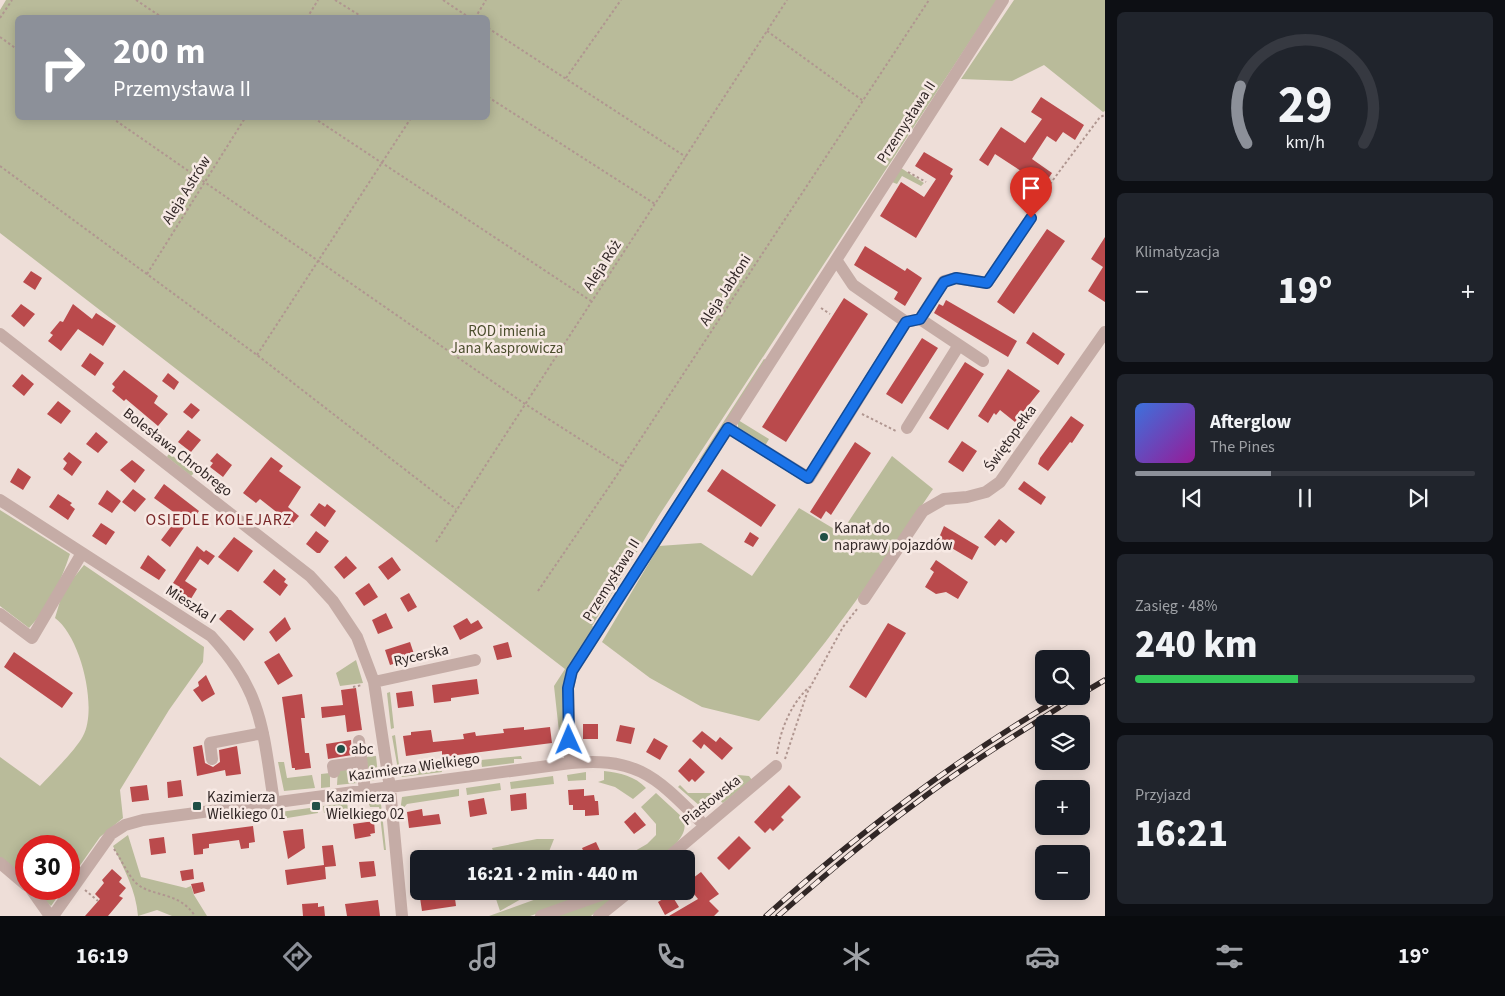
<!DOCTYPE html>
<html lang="pl">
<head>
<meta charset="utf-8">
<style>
  :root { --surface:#171b24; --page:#20242c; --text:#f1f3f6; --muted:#9ea1a6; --line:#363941; --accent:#8c9099 }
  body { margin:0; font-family:"Source Sans 3",sans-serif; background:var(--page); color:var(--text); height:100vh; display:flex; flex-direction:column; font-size:19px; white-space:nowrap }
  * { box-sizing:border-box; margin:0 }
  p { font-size:16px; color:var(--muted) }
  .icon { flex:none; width:28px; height:28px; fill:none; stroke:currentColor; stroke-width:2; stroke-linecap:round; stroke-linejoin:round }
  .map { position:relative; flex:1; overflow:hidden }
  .sheet { display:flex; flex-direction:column; gap:12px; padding:12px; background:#0d0f14; width:400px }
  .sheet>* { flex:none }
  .guide { position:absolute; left:15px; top:15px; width:475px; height:105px; border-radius:8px; box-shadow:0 2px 12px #0003; background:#8c9099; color:#fff; overflow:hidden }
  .fabs { position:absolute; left:1035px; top:650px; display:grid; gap:10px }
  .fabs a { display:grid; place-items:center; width:55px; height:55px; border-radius:8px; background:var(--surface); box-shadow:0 2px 12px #0003; font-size:25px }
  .speed { position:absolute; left:15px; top:835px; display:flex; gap:10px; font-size:25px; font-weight:700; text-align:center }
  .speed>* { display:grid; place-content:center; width:65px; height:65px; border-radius:50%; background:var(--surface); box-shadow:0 2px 12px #0003; line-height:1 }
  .speed .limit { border:8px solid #d22; background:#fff; color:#111 }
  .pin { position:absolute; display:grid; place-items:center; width:42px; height:42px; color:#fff; margin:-51px -21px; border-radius:50% 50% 50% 0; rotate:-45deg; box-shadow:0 0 5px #0007 }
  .pin .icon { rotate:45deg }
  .me { position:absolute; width:55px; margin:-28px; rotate:359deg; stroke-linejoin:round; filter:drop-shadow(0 0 4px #0008) }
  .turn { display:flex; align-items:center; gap:18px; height:105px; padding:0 15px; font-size:22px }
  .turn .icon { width:65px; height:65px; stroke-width:2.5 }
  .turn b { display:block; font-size:35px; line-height:42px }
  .big { font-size:38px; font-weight:800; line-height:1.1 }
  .sheet .card { flex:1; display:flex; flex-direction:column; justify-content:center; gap:8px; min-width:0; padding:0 18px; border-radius:8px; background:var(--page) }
  .sheet .dial { align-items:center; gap:0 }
  .dial svg { height:130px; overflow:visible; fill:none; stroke:var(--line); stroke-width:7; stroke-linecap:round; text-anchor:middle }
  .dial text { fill:var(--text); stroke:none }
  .song { display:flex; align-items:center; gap:15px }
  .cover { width:60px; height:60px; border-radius:8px; background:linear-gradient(135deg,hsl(220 70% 55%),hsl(300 70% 35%)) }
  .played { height:5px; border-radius:2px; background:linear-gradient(90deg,var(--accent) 40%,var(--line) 40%) }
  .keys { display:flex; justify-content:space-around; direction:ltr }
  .heat { display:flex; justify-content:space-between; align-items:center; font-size:28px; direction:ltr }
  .charge { height:8px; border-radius:4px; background:linear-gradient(90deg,#34c759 48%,var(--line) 0) }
  .trip { position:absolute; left:410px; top:850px; width:285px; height:50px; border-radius:8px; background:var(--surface); box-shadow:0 2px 12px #0003; font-weight:800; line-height:50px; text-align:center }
  .menu { display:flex; height:80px; justify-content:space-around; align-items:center; background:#090b0e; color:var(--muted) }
  .menu .icon { width:35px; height:35px }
  .menu .selected { color:var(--accent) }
  .menu b { font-size:22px; color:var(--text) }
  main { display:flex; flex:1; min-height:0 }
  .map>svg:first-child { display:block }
  .green { fill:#b9bb9a; fill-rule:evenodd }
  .building { fill:#ba4a4c }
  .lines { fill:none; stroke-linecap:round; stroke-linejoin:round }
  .path { stroke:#b09690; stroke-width:2; stroke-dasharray:2.5 2.5; stroke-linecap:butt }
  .minor { stroke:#c5aca6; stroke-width:12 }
  .rail-casing { stroke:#312726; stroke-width:5.5 }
  .rail { stroke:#f7e9e4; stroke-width:4; stroke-dasharray:11; stroke-linecap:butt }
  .route-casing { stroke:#114b97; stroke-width:12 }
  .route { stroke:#1a73e8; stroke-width:9 }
  .poi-dot { fill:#204f46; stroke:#f7e9e4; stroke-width:2 }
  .labels { text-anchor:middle; stroke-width:5; stroke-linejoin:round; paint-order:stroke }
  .street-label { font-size:15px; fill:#312726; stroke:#f7e9e4 }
  .park-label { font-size:15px; fill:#4a4d2c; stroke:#f7e9e4 }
  .poi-label { font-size:15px; fill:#312726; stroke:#f7e9e4; text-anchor:start }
  .neighbourhood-label { font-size:16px; letter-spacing:1px; fill:#792728; stroke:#f7e9e4 }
</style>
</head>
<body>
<main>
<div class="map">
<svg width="1105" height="916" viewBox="0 0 1105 916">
  <rect width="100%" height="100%" fill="#eeded8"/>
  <path class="green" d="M6 0H997L658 517 592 626 595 628 569 669 564 749 561 750 554 686 565 669 0 233V10ZM18 18H488V118H18Z
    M1014 0H1105V111L1103 112 1044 65 1012 81 961 79Z
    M901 168 924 183 921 186 902 176 897 184 892 182Z
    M764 359 766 360 701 461 699 460Z
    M738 420 769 439 765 446 738 428Z
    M169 453 194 473 191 476 167 457Z
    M892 456 933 489C879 569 825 650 759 721L702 707 650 678 602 642 659 546 701 543 752 576 799 508 841 533Z
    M0 510 70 554C61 581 49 607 29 628L0 606Z
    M84 565 204 647 203 662 169 710 120 790 123 818 100 837 69 881V846H26V885L0 863V757L40 786C52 773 75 751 83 736 98 709 81 637 55 618L63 591Z
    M356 660 363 683 340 686 336 673Z
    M390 692 394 728 391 729 387 693Z
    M395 735 399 765 405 770 441 766 442 772 402 777 399 775 392 736Z
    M376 756 378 775 375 780 370 781 366 757Z
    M521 756 522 759H514V763L482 767 481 760Z
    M278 762H284L287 778 312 775 315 788 284 791Z
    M355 767 357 783 337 785 338 769Z
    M604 771C620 773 635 776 646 788L633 799 615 787 598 782 604 780Z
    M586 772V780L568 781 567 775Z
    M330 773V787L321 788V774Z
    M738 775 749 776 752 780 723 803 720 801 711 807 700 806 678 787 680 785 688 793H718Z
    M553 776 554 784 511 789 510 782Z
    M500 783 501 790 467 795 466 788Z
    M459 789V796L407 804 400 812 402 797Z
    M656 793 682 817C692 834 671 848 659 859H621L647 844 656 835V824L641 807Z
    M374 800 381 804 386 850H384L379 807H370L368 801Z
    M347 803 348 809 324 813 323 806Z
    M317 807 318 813 281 819 280 812Z
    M128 835 141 877 186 888 191 886 194 895 207 916H172L157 910 138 916C136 890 124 869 113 846Z
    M537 839H554L546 859H496L492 848Z
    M31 889H63L51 906Z
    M487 891H535L500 911 494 893 488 894Z
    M545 891H566L571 894 578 891H605L530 916H489L539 898Z
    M623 891 591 916H549Z"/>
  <path class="building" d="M1041 97 1084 125 1075 140 1063 132 1056 142 1047 136 1032 159 1052 173 1038 194 1018 181 1024 173 995 154 988 166 979 160 1001 127 1025 143 1042 119 1031 112Z
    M924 152 953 169 950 174 953 176 916 238 880 216 901 182 924 197 936 179 915 166Z
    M1047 229 1065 241 1014 314 997 302Z
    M1105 237V302L1088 291 1103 267 1091 259Z
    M865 246 905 271 907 268 922 278 905 306 894 299 898 292 854 265Z
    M31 271 42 278 35 290 23 282Z
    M844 298 868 314 786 442 762 427Z
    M946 300 1017 341 1008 357 934 313 939 304 943 306Z
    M21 304 35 314 24 327 11 316Z
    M73 304 92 319 96 313 116 326 103 346 78 329 61 351 48 341 53 335 50 333 60 321 63 322Z
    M1033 332 1065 354 1058 365 1026 343Z
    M922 338 938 348 902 404 886 394Z
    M90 353 104 363 95 376 81 366Z
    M965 362 984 374 948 430 929 418Z
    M1008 369 1040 391 1015 422 1000 410 996 415 994 413 988 423 978 416Z
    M124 370 158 396 154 403 168 414 158 426 126 399 124 401 112 391 115 387 112 384Z
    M168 373 179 382 174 390 162 381Z
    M22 374 34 384 24 396 12 386Z
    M58 401 71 411 61 424 47 414Z
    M191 403 200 410 192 419 183 412Z
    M1071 416 1084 425 1072 443 1070 442 1048 471 1038 464 1040 458Z
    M188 430 201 440 191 452 178 442Z
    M96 432 108 442 98 453 86 444Z
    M962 441 977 451 963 472 948 462Z
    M855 442 871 453 831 515 826 511 821 519 810 512Z
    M69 452 82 462 72 476 63 469 67 463 63 459Z
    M217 453 232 465 223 477 210 467 213 463 210 461Z
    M271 457 283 466 279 471 301 487 288 507 299 516 289 528 276 518 279 514 260 499 256 503 243 493Z
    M132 460 145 470 135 483 120 470Z
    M18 468 31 477 23 490 10 482Z
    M722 469 776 505 761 527 707 491Z
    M1024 481 1046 497 1041 505 1018 489Z
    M164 484 199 511 190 524 188 522 170 547 161 540 179 516 154 498Z
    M133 489 146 499 135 512 122 502Z
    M107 490 121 501 112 513 98 504Z
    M58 494 72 503 70 505 75 509 68 520 49 507Z
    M319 503 325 507 327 504 336 511 325 527 310 515Z
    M999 519 1015 532 1006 543 1001 539 995 546 984 537Z
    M101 523 115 532 106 545 92 536Z
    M944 526 979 547 972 560 938 540Z
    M316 531 329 541 320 553H317L306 544Z
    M750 532 759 538 753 547 744 542Z
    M234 537 253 551 238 572 218 557Z
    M197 546 204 552 206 550 215 556 208 565 200 559 185 581 197 589 189 602 176 593 180 587 173 583Z
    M148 555 166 570 159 580 140 568Z
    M346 556 357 568 344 579 334 567Z
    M392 557 401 570 388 580 378 567Z
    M936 560 968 582 958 599 946 592 936 594 925 587 934 572 930 569Z
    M274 569 286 579 284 582 288 585 280 596 263 582Z
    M369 583 378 597 364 606 355 593Z
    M409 593 417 607 408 612 400 598Z
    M227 610H231L254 629 244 641 219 619Z
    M386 613 393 628 378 634 372 620Z
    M285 617 291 629 276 642 269 632Z
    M467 618 471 624 478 620 483 628 460 640 453 626Z
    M888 623 906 633 866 698 849 687Z
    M410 642 415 657 390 665 385 650Z
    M508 642 512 657 497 660 493 646Z
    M14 652 73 693 62 708 4 667Z
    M279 653 293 676 278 685 264 662Z
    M206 675 215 694 202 702 193 690 199 686 198 682Z
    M477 679 479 694 451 698V701L434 703 432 685Z
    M356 688 362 730 347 732 345 715 322 718 321 707 343 705 341 690Z
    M412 691 414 706 398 708 396 693Z
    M302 694 305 718H301L305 753H309L311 768 295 770V768H292L282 697Z
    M583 724H598V739H583Z
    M620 725 635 728 631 744 616 741Z
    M524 727V730L550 727 552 743 442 757V751L406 756 403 736 411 735V732L431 730 433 742 464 739 463 734 475 732 476 736 504 733 503 729Z
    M702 731 716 742 720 737 733 748 722 760 704 744 701 749 692 741Z
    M654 738 668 746 660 760 646 752Z
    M351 740 352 755 328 759 326 744Z
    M202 745 205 763 213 767 220 762 219 750 237 746 241 774 226 776 225 770 197 776 193 747Z
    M690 758 705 772 695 782 692 779 689 782 678 771Z
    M181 780 183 796 168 798 167 782Z
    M147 785 149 800 132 802 130 787Z
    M789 785 801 797 781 817 784 820 773 831 770 828 765 833 754 822Z
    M584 789V796L594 795 595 801H598L599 815 585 816V810H573V805H569L568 790Z
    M526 793 527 809 511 811 510 795Z
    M484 798 487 814 470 817 468 801Z
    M422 809 423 816 439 814 441 824 409 828 407 812Z
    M635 812 646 825 634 834 624 822Z
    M374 821 375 833 370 834 371 836 355 839 353 824Z
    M253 826 255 842 249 843V848L241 849 239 840 209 844V848L203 849V854L194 855 192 834Z
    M303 829 305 848 288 859 283 831Z
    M739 836 751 848 729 870 717 858Z
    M164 837 166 853 151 855 149 839Z
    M596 842 604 859H587L582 848Z
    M333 845 336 866 325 867 326 879 287 885 285 870 324 865 322 846Z
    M374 861 376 876 361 878 359 862Z
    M112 869 122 878 119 882 126 888 119 896 123 898 108 916H85L100 899 95 894 104 883 102 880Z
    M193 869 194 879 182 881 180 871Z
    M701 872 719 894 709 901 719 911 714 916H669L698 899 690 889 693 887 689 881Z
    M203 882 205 891 194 894 191 884Z
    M419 891H430V893L454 891 456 906 422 911Z
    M671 894 679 907 665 915 658 902Z
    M378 900 380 916H347L345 904Z
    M318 903V907L324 906 325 916H303L302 904Z"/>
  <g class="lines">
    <path class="path" d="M136 0 163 18
      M335 0 364 18
      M443 0 470 18
      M0 18 12 0
      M307 18 318 0
      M475 18 486 0
      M488 28 686 157
      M767 31 862 100
      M0 37 18 50
      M566 78 621 0
      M488 97 655 204
      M112 118 525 404 622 466
      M314 118 591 301
      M0 166 257 355 456 509
      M908 172 926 182
      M1050 184 1100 117 1105 115
      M147 274 245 118
      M821 308 830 314
      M257 355 411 118
      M862 414 896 431
      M436 542 787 0
      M538 591 613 481 929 0
      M353 687 362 685
      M777 754C780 730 791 704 809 687
      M785 759 807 693 843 627 857 609
      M114 849C121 859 127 873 135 882 151 898 178 890 195 916
      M85 890 98 901"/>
    <path class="minor" d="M837 261 853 285 906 322
      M920 319 983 361
      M0 334 310 576 333 601 357 637 374 682 390 788 402 916
      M728 428 809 478 906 322 920 319 944 281 956 278 987 283 1031 218
      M907 428 959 345
      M0 500 211 636C263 691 263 732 274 802
      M864 599 923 511 944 499 967 497 986 492 1000 482 1105 332
      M0 614 32 638 82 553
      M374 682 475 660
      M359 741 365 791
      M212 759 210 743 263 733
      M570 763 568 688 572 671 1003 0
      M334 772 333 766 361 762
      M666 859 776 766
      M0 863 26 885
      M31 889 50 916
      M53 916 111 834 125 825 143 820 563 764C637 755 655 776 704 825
      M541 916 612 891
      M599 916 630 891"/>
    <g class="rail-casing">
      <path id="rail" d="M1081 694 1105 680
        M766 916C858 833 957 758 1064 696
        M778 916C823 877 868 838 916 803 967 764 1023 731 1077 696"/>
    </g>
    <use href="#rail" class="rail"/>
  </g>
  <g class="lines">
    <g class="route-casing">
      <path id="route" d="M569 740 568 688 572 671 728 428 808 478 906 322 920 319 944 282 956 278 987 283 1031 218"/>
    </g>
    <use href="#route" class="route"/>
  </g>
  <g class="poi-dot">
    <circle cx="824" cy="537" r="5"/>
    <circle cx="341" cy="749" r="5"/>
    <rect x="192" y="801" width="10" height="10" rx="2.5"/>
    <rect x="311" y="801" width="10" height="10" rx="2.5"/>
  </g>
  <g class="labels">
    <g class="street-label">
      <text transform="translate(906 122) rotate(-57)" y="5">Przemysława II</text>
      <text transform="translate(186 190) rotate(-58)" y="5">Aleja Astrów</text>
      <text transform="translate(602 265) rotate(-57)" y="5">Aleja Róż</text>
      <text transform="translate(725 290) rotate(-57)" y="5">Aleja Jabłoni</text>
      <text transform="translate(1010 438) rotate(-54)" y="5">Świętopełka</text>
      <text transform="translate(178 452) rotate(38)" y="5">Bolesława Chrobrego</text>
      <text transform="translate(611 580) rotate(-58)" y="5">Przemysława II</text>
      <text transform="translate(191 604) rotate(33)" y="5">Mieszka I</text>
      <text transform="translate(421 655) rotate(-13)" y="5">Rycerska</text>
      <text transform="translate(414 767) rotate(-8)" y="5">Kazimierza Wielkiego</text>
      <text transform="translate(711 800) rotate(-39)" y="5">Piastowska</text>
    </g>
    <g class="park-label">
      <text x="507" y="336">ROD imienia<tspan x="507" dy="17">Jana Kasprowicza</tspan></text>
    </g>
    <g class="poi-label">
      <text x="834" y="533">Kanał do<tspan x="834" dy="17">naprawy pojazdów</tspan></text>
      <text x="351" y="754">abc</text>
      <text x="207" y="802">Kazimierza<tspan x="207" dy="17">Wielkiego 01</tspan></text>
      <text x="326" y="802">Kazimierza<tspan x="326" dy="17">Wielkiego 02</tspan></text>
    </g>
    <g class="neighbourhood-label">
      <text x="219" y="525">OSIEDLE KOLEJARZ</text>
    </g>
  </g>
</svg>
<div class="fabs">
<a><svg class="icon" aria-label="search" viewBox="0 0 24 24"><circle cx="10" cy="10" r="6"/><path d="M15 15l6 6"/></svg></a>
<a><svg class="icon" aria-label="layers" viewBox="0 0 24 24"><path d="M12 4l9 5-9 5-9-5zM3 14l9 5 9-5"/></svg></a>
<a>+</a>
<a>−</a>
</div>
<div class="speed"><div class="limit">30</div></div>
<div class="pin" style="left:1031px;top:218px;background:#d93025"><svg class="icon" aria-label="arrive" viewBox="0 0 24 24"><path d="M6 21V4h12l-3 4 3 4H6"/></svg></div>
<svg class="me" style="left:569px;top:740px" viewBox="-20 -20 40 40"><path d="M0-17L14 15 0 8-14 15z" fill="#1a73e8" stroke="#fff" stroke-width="4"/></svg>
<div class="trip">16:21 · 2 min · 440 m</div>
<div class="guide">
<div class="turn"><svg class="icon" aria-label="right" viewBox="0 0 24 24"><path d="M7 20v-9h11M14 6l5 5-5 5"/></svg><div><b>200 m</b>Przemysława II</div></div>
</div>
</div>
<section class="sheet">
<div class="card dial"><svg viewBox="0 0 100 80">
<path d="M14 69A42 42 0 1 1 86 69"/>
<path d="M14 69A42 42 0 0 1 10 34" stroke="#8c9099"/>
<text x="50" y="56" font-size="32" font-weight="700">29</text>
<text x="50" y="72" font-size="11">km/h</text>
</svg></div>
<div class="card"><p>Klimatyzacja</p>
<div class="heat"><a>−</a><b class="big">19°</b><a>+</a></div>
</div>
<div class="card">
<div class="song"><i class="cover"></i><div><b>Afterglow</b><p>The Pines</p></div></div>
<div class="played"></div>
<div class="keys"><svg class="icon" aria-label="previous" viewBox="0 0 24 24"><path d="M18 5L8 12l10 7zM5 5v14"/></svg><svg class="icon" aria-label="pause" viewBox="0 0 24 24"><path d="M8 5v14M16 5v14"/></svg><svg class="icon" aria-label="next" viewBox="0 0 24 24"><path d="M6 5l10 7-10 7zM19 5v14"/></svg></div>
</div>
<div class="card"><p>Zasięg · 48%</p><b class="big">240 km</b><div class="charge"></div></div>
<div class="card"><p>Przyjazd</p><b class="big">16:21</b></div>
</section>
</main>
<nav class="menu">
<b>16:19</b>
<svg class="icon selected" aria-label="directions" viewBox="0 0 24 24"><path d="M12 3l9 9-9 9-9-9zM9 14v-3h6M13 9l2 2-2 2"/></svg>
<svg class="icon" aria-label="music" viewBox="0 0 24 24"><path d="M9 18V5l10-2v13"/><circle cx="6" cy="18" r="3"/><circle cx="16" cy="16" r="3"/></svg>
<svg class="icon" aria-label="phone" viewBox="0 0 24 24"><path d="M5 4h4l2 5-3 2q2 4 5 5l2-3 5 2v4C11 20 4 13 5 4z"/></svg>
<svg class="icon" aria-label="climate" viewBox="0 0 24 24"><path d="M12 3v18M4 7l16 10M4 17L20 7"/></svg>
<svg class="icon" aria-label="car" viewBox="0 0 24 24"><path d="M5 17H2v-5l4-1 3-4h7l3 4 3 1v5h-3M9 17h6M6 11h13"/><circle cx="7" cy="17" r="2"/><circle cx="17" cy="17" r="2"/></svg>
<svg class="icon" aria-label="filters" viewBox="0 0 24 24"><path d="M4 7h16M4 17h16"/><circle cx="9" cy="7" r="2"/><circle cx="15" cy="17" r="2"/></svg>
<b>19°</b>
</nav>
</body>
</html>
